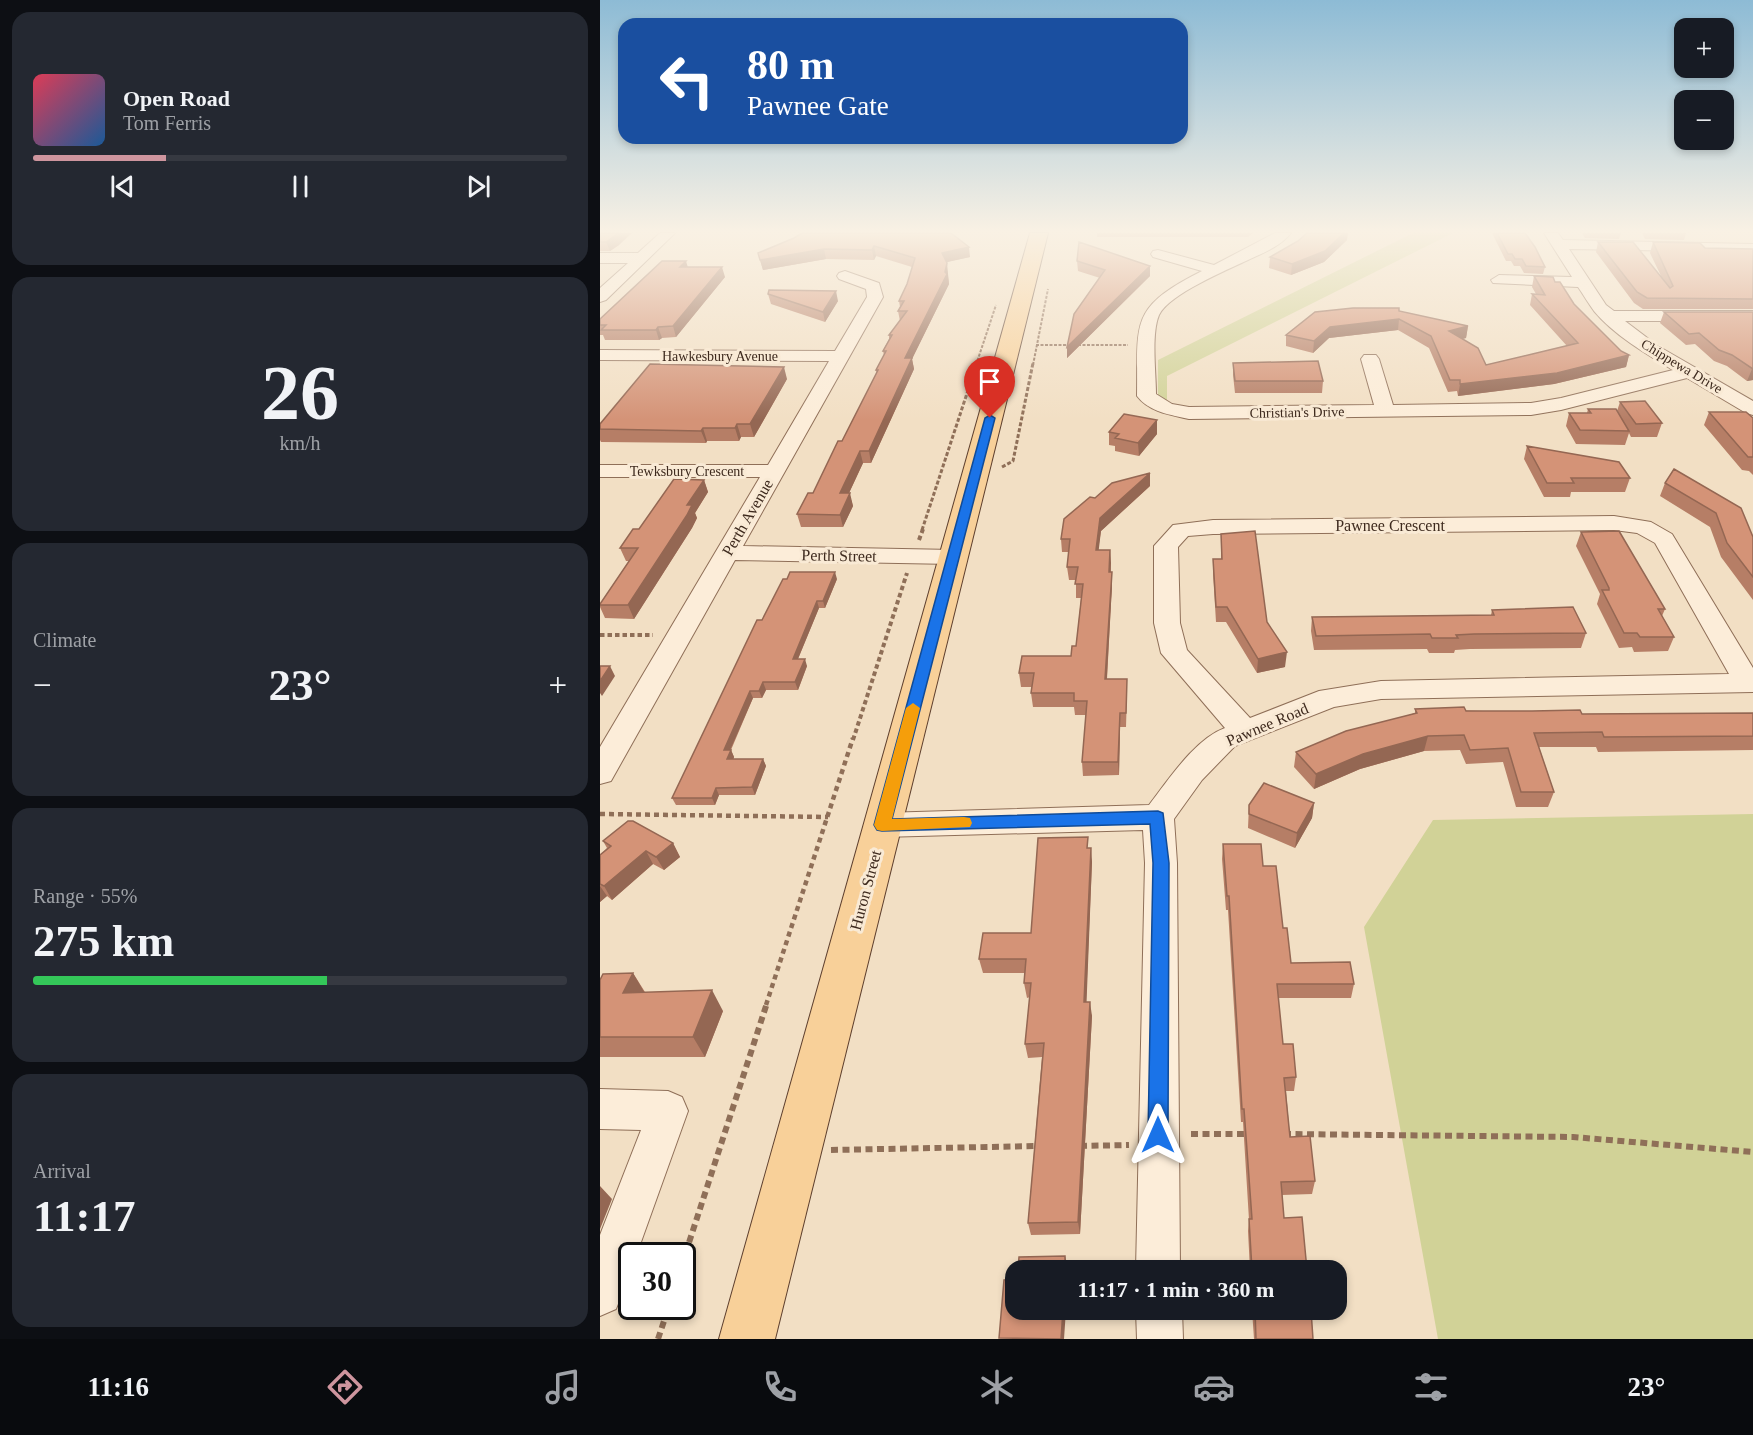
<!DOCTYPE html>
<html lang="en">
<head>
<meta charset="utf-8">
<style>
  :root { --surface:#171b24; --page:#242831; --text:#f1f3f6; --muted:#9ea1a6; --line:#363941; --accent:#ce959e }
  body { margin:0; font-family:"Times New Roman",serif; background:var(--page); color:var(--text); height:100vh; display:flex; flex-direction:column; font-size:22px; white-space:nowrap }
  * { box-sizing:border-box; margin:0 }
  p { font-size:20px; color:var(--muted) }
  .icon { flex:none; width:33px; height:33px; fill:none; stroke:currentColor; stroke-width:2; stroke-linecap:round; stroke-linejoin:round }
  .map { position:relative; flex:1; overflow:hidden }
  .sheet { display:flex; flex-direction:column; gap:12px; padding:12px; background:#0d0f14; width:600px }
  .sheet>* { flex:none }
  .guide { position:absolute; left:18px; top:18px; width:570px; height:126px; border-radius:18px; box-shadow:0 3px 9px #0003; background:#1a4fa0; color:#fff; overflow:hidden }
  .fabs { position:absolute; left:1074px; top:18px; display:grid; gap:12px }
  .fabs a { display:grid; place-items:center; width:60px; height:60px; border-radius:12px; background:var(--surface); box-shadow:0 3px 9px #0003; font-size:30px }
  .speed { position:absolute; left:18px; top:1242px; display:flex; gap:12px; font-size:30px; font-weight:700; text-align:center }
  .speed>* { display:grid; place-content:center; width:78px; height:78px; border-radius:50%; background:var(--surface); box-shadow:0 3px 9px #0003; line-height:1 }
  .speed .limit { border:3px solid #111; border-radius:9px; background:#fff; color:#111 }
  .pin { position:absolute; display:grid; place-items:center; width:51px; height:51px; color:#fff; margin:-62px -26px; border-radius:50% 50% 50% 0; rotate:-45deg; box-shadow:0 0 6px #0007 }
  .pin .icon { rotate:45deg }
  .me { position:absolute; width:66px; margin:-33px; rotate:0deg; stroke-linejoin:round; filter:drop-shadow(0 0 4px #0008) }
  .turn { display:flex; align-items:center; gap:21px; height:126px; padding:0 30px; font-size:27px }
  .turn .icon { width:78px; height:78px; stroke-width:2.5 }
  .turn b { display:block; font-size:42px; line-height:51px }
  .big { font-size:45px; font-weight:800; line-height:1.1 }
  .sheet .widget { flex:1; display:flex; flex-direction:column; justify-content:center; gap:9px; min-width:0; padding:0 21px; border-radius:18px; background:var(--page) }
  .sheet .dial { align-items:center; gap:0 }
  .dial b { font-size:78px; line-height:1 }
  .song { display:flex; align-items:center; gap:18px }
  .cover { width:72px; height:72px; border-radius:9px; background:linear-gradient(135deg,hsl(350 70% 55%),hsl(210 70% 35%)) }
  .played { height:6px; border-radius:3px; background:linear-gradient(90deg,var(--accent) 25%,var(--line) 25%) }
  .keys { display:flex; justify-content:space-around; direction:ltr }
  .heat { display:flex; justify-content:space-between; align-items:center; font-size:33px; direction:ltr }
  .charge { height:9px; border-radius:4px; background:linear-gradient(90deg,#34c759 55%,var(--line) 0) }
  .trip { position:absolute; left:405px; top:1260px; width:342px; height:60px; border-radius:18px; background:var(--surface); box-shadow:0 3px 9px #0003; font-weight:800; line-height:60px; text-align:center }
  .tab-bar { display:flex; height:96px; justify-content:space-around; align-items:center; background:#090b0e; color:var(--muted) }
  .tab-bar .icon { width:42px; height:42px }
  .tab-bar .selected { color:var(--accent) }
  .tab-bar b { font-size:27px; color:var(--text) }
  main { display:flex; flex:1; min-height:0 }
  .map>svg:first-child { display:block }
  .green { fill:#d1d297 }
  .lines { fill:none; stroke-linecap:round; stroke-linejoin:round }
  .minor-casing { stroke:#8f6f58; stroke-width:2 }
  .major-casing { stroke:#5d3e2d; stroke-width:2 }
  .path-far4 { stroke:#8f6f58; stroke-width:2; stroke-dasharray:3 1.5; stroke-linecap:butt }
  .path-far3 { stroke:#8f6f58; stroke-width:3; stroke-dasharray:4 2; stroke-linecap:butt }
  .path-far2 { stroke:#8f6f58; stroke-width:4; stroke-dasharray:4.5 3; stroke-linecap:butt }
  .path-far1 { stroke:#8f6f58; stroke-width:4.5; stroke-dasharray:5 4; stroke-linecap:butt }
  .path { stroke:#8f6f58; stroke-width:6; stroke-dasharray:7 4.5; stroke-linecap:butt }
  .minor { fill:#fcedd9; fill-rule:evenodd }
  .major { fill:#f8d099; fill-rule:evenodd }
  .wall { fill:#b67e66 }
  .shaded-wall { fill:#946753 }
  .building { fill:#d49377; stroke:#946753; stroke-width:1.5 }
  .route { fill:#1a73e8; stroke:#114b97; stroke-width:1.5 }
  .slow { fill:#f59e0b }
  .labels { text-anchor:middle; stroke-width:6; stroke-linejoin:round; paint-order:stroke }
  .far-street-label { font-size:14px; fill:#3e2a1e; stroke:#f9ead5 }
  .street-label { font-size:16px; fill:#3e2a1e; stroke:#f9ead5 }
</style>
</head>
<body>
<main>
<section class="sheet">
<div class="widget">
<div class="song"><i class="cover"></i><div><b>Open Road</b><p>Tom Ferris</p></div></div>
<div class="played"></div>
<div class="keys"><svg class="icon" aria-label="previous" viewBox="0 0 24 24"><path d="M18 5L8 12l10 7zM5 5v14"/></svg><svg class="icon" aria-label="pause" viewBox="0 0 24 24"><path d="M8 5v14M16 5v14"/></svg><svg class="icon" aria-label="next" viewBox="0 0 24 24"><path d="M6 5l10 7-10 7zM19 5v14"/></svg></div>
</div>
<div class="widget dial"><b>26</b><p>km/h</p></div>
<div class="widget"><p>Climate</p>
<div class="heat"><a>−</a><b class="big">23°</b><a>+</a></div>
</div>
<div class="widget"><p>Range · 55%</p><b class="big">275 km</b><div class="charge"></div></div>
<div class="widget"><p>Arrival</p><b class="big">11:17</b></div>
</section>
<div class="map">
<svg width="1153" height="1339" viewBox="0 0 1153 1339">
  <rect width="100%" height="100%" fill="#f2dfc4"/>
  <path class="green" d="M813 233H853L567 376V402L558 395V360Z
    M1153 814V1339H838L764 927 833 820Z"/>
  <g class="lines">
    <g class="minor-casing">
      <path id="minor" d="M60 233H75L6 300 0 302V288L28 263H0V253H38Z
        M675 233H691C681 246 663 253 648 260 627 270 569 294 559 315 551 334 556 373 556 394L572 404 589 407 774 405 761 359 764 355H776L779 359 793 405 931 403 961 398 1073 370C1046 354 1014 335 994 311 988 303 983 294 978 287L893 283 891 280 899 275 972 277 944 233H958L963 240 1153 244V252L969 249 1006 305 1014 311H1153V321H1025L1058 346 1153 401V415L1146 413 1087 378 961 410 931 415 589 419C571 415 549 412 537 396 538 321 529 308 602 271L553 257 551 254 553 251 558 250 614 265Z
        M245 271 279 283 283 297 143 546 353 550 361 552 365 557 361 562 353 564 135 560 11 781 0 784V747L160 477H0V465H168L229 361 0 360V350L235 351 267 297 266 289 239 279 237 276 239 273Z
        M1014 516 1051 522 1072 534 1153 668V692L781 699 734 707 635 746 602 780 574 819 577 863 580 1270H536L545 863 543 830 282 837 271 834 266 825 271 816 282 813 549 805C569 779 595 739 625 728L561 653 554 623V546L573 525 613 520ZM1014 530 1037 533 1055 543 1129 674 781 681 719 691 650 718 587 650 580 623 578 547 588 536 613 534Z
        M0 1089 68 1091 82 1097 88 1111 36 1256H32V1268L16 1309 0 1316V1235L41 1130 0 1129Z
        M536 1310H582L583 1339H537Z"/>
    </g>
    <g class="major-casing">
      <path id="major" d="M430 233H448L175 1339H119Z"/>
    </g>
    <path class="path-far4" d="M436 345H471
      M478 345H528
      M376 365 396 305
      M433 365 448 289"/>
    <path class="path-far3" d="M402 467 413 461 433 363
      M322 530 377 363"/>
    <path class="path-far2" d="M319 540 323 529
      M0 635H53
      M253 740 307 573"/>
    <path class="path-far1" d="M0 814 228 817
      M166 1005 253 738"/>
    <path class="path" d="M591 1134H647
      M684 1134 973 1137 1153 1152
      M480 1146 529 1145
      M231 1150 439 1146
      M82 1264 167 1003
      M58 1339 69 1306"/>
    <use href="#minor" class="minor"/>
    <use href="#major" class="major"/>
  </g>
  <path class="wall" d="M0 233 19 245 10 251H0Z
    M202 233 370 257 346 262 349 284 312 359 314 369 271 463H263L249 493 253 506 243 527H201L197 514 213 493 242 441 277 374 276 370 284 355 283 351 289 339V335L300 321 298 311 300 307 299 301 307 284 312 267 276 256 274 260 226 259 163 270 158 253 194 238Z
    M497 233H653L648 237H497Z
    M892 233H925L945 267 943 274 924 273 920 266H914L911 261H906Z
    M982 233H1021L1019 239 985 238Z
    M1042 233H1086L1084 240 1045 239Z
    M747 240 724 262 691 275 669 268 670 257Z
    M998 242 1061 276 1050 253 1053 242 1105 248 1153 249V309H1043L1034 303 996 252Z
    M477 261 550 276 467 358V347L500 278 478 271Z
    M88 267 125 277 76 337 62 338 59 340H5L3 335H0V319Z
    M934 276 955 282 974 304 1021 351 1029 355 1026 367 954 384 858 396 857 391 848 392 829 348 798 330 729 338 713 353 686 346V335L799 311 868 326 866 338 862 339 886 365 967 346 930 305 932 294H936L932 287Z
    M168 294 238 301 225 322 171 304Z
    M1064 312H1153V380L1147 381 1127 366 1114 361 1095 344 1086 345 1060 323Z
    M633 363 723 381 722 393H635L633 375Z
    M187 379 154 437H141L139 441H107L106 443 1 442 0 440V424Z
    M1020 402 1062 423 1057 437H1031L1029 433 1025 445 976 444 966 426 969 413H987L988 409 1017 411Z
    M1109 412 1153 418V475L1149 471 1142 470 1104 425Z
    M509 432 557 434 539 456 515 451V446L509 445Z
    M927 446 1030 478 1025 492H971L970 497H944L924 459Z
    M1074 469 1153 537V600L1121 557 1110 527 1060 496 1065 483Z
    M104 480 108 492 95 513 97 518 92 528 34 619 5 618 0 607V604L29 561H26L20 548 39 529Z
    M550 486 501 531 498 550H510L511 572 512 585 507 679 527 693 526 727H520L519 775 483 776 482 762 486 715H475L474 707H433L431 693 432 687H421L419 673 471 656 476 646 481 598H476V580H469L467 567 469 552H462L461 539 495 498Z
    M981 532 1065 609 1062 616 1074 637 1068 651 1034 652 1032 647 1019 648 997 604 1000 594 976 546Z
    M621 534 667 622 685 667 657 673 626 622H616L613 573V559H621Z
    M237 579 225 608H219L198 659 207 666 198 690H166L162 698H153L131 750 134 757 133 759H163L166 766 155 795H119L115 805H76L72 798 162 620Z
    M892 610 986 633 981 648 870 649 855 650 854 653H829L827 649 714 650 711 631 712 617 891 615Z
    M815 709 982 714 1153 713V750L998 752 996 747H939L954 792 948 807H916L903 762 866 764 860 750 824 751 760 769 714 789 694 767 696 752 815 713Z
    M714 803 712 818 695 848 648 828 649 805Z
    M3 841 73 843 80 857 64 870 53 864 12 900 7 896 0 902V855L7 848Z
    M623 844 663 866 683 928 691 963 754 984 751 998H678L683 1044 696 1077 694 1091H686L690 1137 715 1181 712 1194 682 1195 684 1218 707 1270H650L648 1231 649 1220 643 1122H641L628 910H626L622 859Z
    M489 848 492 862 486 1002 492 1016 480 1234 431 1235 428 1223 442 1057 428 1058 425 1044 430 997 427 998 424 983 425 973H383L379 959 431 933Z
    M33 973 45 992 123 1011 105 1057H0V980Z
    M652 1310H711L713 1339H654Z"/>
  <path class="shaded-wall" d="M19 233H32L19 245 10 251 6 242Z
    M744 233H748L747 240 724 262 691 275 692 264Z
    M274 246 276 256 274 260 272 250Z
    M369 247 370 257 343 263 342 253Z
    M224 249 226 259 163 270 160 260Z
    M86 261 89 271 80 267Z
    M347 263 349 284 312 359 314 369 271 463 269 451 305 358 345 272Z
    M550 266V276L467 358V347Z
    M122 267 125 277 76 337 73 326Z
    M236 291 238 301 225 322 223 312Z
    M799 319 798 330 729 338 713 353 714 341 730 327Z
    M868 326 866 338 847 343 849 331Z
    M58 327 62 338 59 340 56 330Z
    M1029 355 1026 367 954 384 858 396 860 384Z
    M184 367 187 379 154 437 150 424Z
    M1152 369H1153V380L1147 381Z
    M557 420V434L539 456 538 443Z
    M137 424 141 437 139 441 135 428Z
    M103 428 107 441 106 443 101 431Z
    M260 451 263 463 243 506 240 493Z
    M550 473V486L501 531 497 564 496 550 500 518Z
    M104 480 108 492 95 513 97 518 92 528 34 619 28 605 87 505Z
    M250 493 253 506 243 527 240 515Z
    M510 550 511 563 510 585 509 572Z
    M235 572 237 579 225 608 223 601Z
    M512 572V585L506 693 505 679Z
    M217 601 219 608 195 666 193 659Z
    M687 652 685 667 657 673 658 659Z
    M205 659 207 666 198 690 195 682Z
    M10 666 15 676 2 696 0 693V681Z
    M163 682 166 690 162 698 159 691Z
    M150 691 153 698 127 757 124 750Z
    M520 713V727L519 775 518 762Z
    M828 736 824 751 760 769 714 789 716 774 763 754Z
    M131 750 134 757 131 767 127 759Z
    M163 759 166 766 155 795 152 787Z
    M116 788 119 795 115 805 112 798Z
    M714 803 712 818 695 848 697 833Z
    M73 843 80 857 64 870 56 857Z
    M491 848 492 862 486 1016 484 1002Z
    M46 851 53 864 12 900 4 886Z
    M0 886 7 896 0 902Z
    M33 973 46 995 23 993Z
    M112 990 123 1011 105 1057 93 1037Z
    M490 1002 492 1016 480 1234 478 1222Z
    M0 1186 12 1199 0 1229Z
    M465 1256 468 1267 467 1270H465Z
    M463 1310H466L464 1339H461Z"/>
  <path class="building" d="M0 233H19L6 242H0Z
    M202 233H351L369 247 342 253 347 263 345 272 347 274 305 358H312L269 451H260L240 493H250L240 515 197 514 208 493H213L238 441H242L278 370H276L286 351H283L292 335H289L307 311H298L304 301H299L307 284 315 258 274 246 272 250 224 249 160 260 158 253 194 238Z
    M707 233H744L725 251 692 264 670 257 698 241Z
    M897 233H925L935 247 945 267 926 266 922 259H915L912 254H908Z
    M479 242 550 266 467 347 474 314 505 270 477 261Z
    M998 242H1033L1070 288 1073 286 1053 242 1100 243 1105 248 1153 249V299L1047 298 1037 292Z
    M62 261H86L80 267H122L73 326 58 327 56 330H1L6 325H0V319Z
    M934 276 953 277 955 282H960L974 304 1021 351 1029 355 957 373 860 384V380H850L831 336 799 319 730 327 714 341 686 335 715 312 753 308H799V311L868 326 849 331 878 348 886 365 978 343 932 294 945 295Z
    M169 290 236 291 223 312 168 294Z
    M1064 312H1153V369L1132 355 1119 350 1099 333 1089 334Z
    M718 361 723 381H635L633 363Z
    M50 364 184 367 150 424H137L135 428H103L101 431 0 429V424Z
    M1045 401 1062 423 1036 424 1020 402Z
    M988 409H1016L1029 431 980 430 969 413H991Z
    M1109 412H1146L1153 418V457H1148Z
    M524 414 557 420 538 443 515 438 519 434 509 432Z
    M927 446 1019 462 1030 478H971L974 483H947Z
    M1074 469 1141 508 1153 537V577L1127 543 1116 513 1065 483Z
    M550 473 500 518 496 550H510L509 572H512L505 679H527L526 713H520L518 762H482L487 701H474V693H431L434 673H419L422 656H471L472 646H476L483 584H475L478 567H467L470 539H461L464 519 490 497 495 498 512 483Z
    M74 479 104 480 87 505H92L87 515 28 605H0V604L38 548H20L33 529H39Z
    M655 531 667 622 687 652 658 659 627 607H616L613 559H622L621 534Z
    M1019 531 1065 609H1058L1074 637H1040L1037 633H1024L1002 590H1009V588L981 532Z
    M190 572H235L223 601H217L193 659H205L195 682H163L159 691H150L124 750H131L127 759H163L152 787 116 788 112 798H72L157 620H162L183 579H187Z
    M973 607 986 633 874 634 856 635 858 638H832L830 634 716 636 712 617 894 615 892 610Z
    M0 666H10L0 681Z
    M864 707 866 711H932L980 710 982 714 1153 713V736L1004 737 1002 732 934 733 954 792H921L908 748 870 750 864 735 828 736 763 754 716 774 696 752 746 731 817 713 815 709Z
    M664 783 714 803 697 833 649 814V805Z
    M28 821H33L73 843 56 857 46 851 4 886 0 884V855L11 846 3 841Z
    M488 837 487 848H491L484 1002H490L478 1222 428 1223 444 1043 425 1044 431 983H424L426 959H379L383 933H431L438 838Z
    M623 844H661L663 866H676L683 928H687L691 963 750 962 754 984H677L683 1044H693L696 1077 684 1078 690 1137 710 1136 715 1181 681 1182 684 1218 702 1217 707 1270H652L649 1219H652L644 1109H642L629 896H627Z
    M33 973 23 993 112 990 93 1037H0V980L3 974Z
    M465 1256V1270H418L419 1257Z
    M416 1279V1310H463L461 1339 399 1338 404 1280Z
    M655 1310H711L713 1339H656Z"/>
  <linearGradient id="sky" x2="0" y2="1"><stop stop-color="#8dbbd5"/><stop offset="0.55" stop-color="#f9f1e4"/><stop offset="1" stop-color="#f9f1e4" stop-opacity="0"/></linearGradient>
  <rect width="1153" height="420" fill="url(#sky)"/>
  <path class="route" d="M390 415 395 418 292 819 558 811 563 813 569 863 568 1135 565 1143 558 1146 551 1143 548 1135 553 863 550 824 282 831 277 830 274 825 385 418Z"/>
  <path class="slow" d="M313 703 320 708 292 819 364 817 370 818 372 823 370 827 282 831 277 830 274 825 306 708Z"/>
  <g class="labels">
    <g class="far-street-label">
      <text x="120" y="361">Hawkesbury Avenue</text>
      <text transform="translate(1082 366) rotate(31)" y="5">Chippewa Drive</text>
      <text transform="translate(697 412) rotate(-1)" y="5">Christian's Drive</text>
      <text x="87" y="476">Tewksbury Crescent</text>
    </g>
    <g class="street-label">
      <text transform="translate(147 517) rotate(-60)" y="6">Perth Avenue</text>
      <text x="790" y="531">Pawnee Crescent</text>
      <text transform="translate(239 555) rotate(1)" y="6">Perth Street</text>
      <text transform="translate(667 724) rotate(-23)" y="6">Pawnee Road</text>
      <text transform="translate(265 890) rotate(-75)" y="6">Huron Street</text>
    </g>
  </g>
</svg>
<div class="fabs">
<a>+</a>
<a>−</a>
</div>
<div class="speed"><div class="limit">30</div></div>
<div class="pin" style="left:390px;top:418px;background:#d93025"><svg class="icon" aria-label="arrive" viewBox="0 0 24 24"><path d="M6 21V4h12l-3 4 3 4H6"/></svg></div>
<svg class="me" style="left:558px;top:1135px" viewBox="-20 -20 40 40"><path d="M0-17L14 15 0 8-14 15z" fill="#1a73e8" stroke="#fff" stroke-width="4"/></svg>
<div class="trip">11:17 · 1 min · 360 m</div>
<div class="guide">
<div class="turn"><svg class="icon" aria-label="left" viewBox="0 0 24 24"><path d="M17 20v-9H6M10 6l-5 5 5 5"/></svg><div><b>80 m</b>Pawnee Gate</div></div>
</div>
</div>
</main>
<nav class="tab-bar">
<b>11:16</b>
<svg class="icon selected" aria-label="directions" viewBox="0 0 24 24"><path d="M12 3l9 9-9 9-9-9zM9 14v-3h6M13 9l2 2-2 2"/></svg>
<svg class="icon" aria-label="music" viewBox="0 0 24 24"><path d="M9 18V5l10-2v13"/><circle cx="6" cy="18" r="3"/><circle cx="16" cy="16" r="3"/></svg>
<svg class="icon" aria-label="phone" viewBox="0 0 24 24"><path d="M5 4h4l2 5-3 2q2 4 5 5l2-3 5 2v4C11 20 4 13 5 4z"/></svg>
<svg class="icon" aria-label="climate" viewBox="0 0 24 24"><path d="M12 3v18M4 7l16 10M4 17L20 7"/></svg>
<svg class="icon" aria-label="car" viewBox="0 0 24 24"><path d="M5 17H2v-5l4-1 3-4h7l3 4 3 1v5h-3M9 17h6M6 11h13"/><circle cx="7" cy="17" r="2"/><circle cx="17" cy="17" r="2"/></svg>
<svg class="icon" aria-label="filters" viewBox="0 0 24 24"><path d="M4 7h16M4 17h16"/><circle cx="9" cy="7" r="2"/><circle cx="15" cy="17" r="2"/></svg>
<b>23°</b>
</nav>
</body>
</html>
